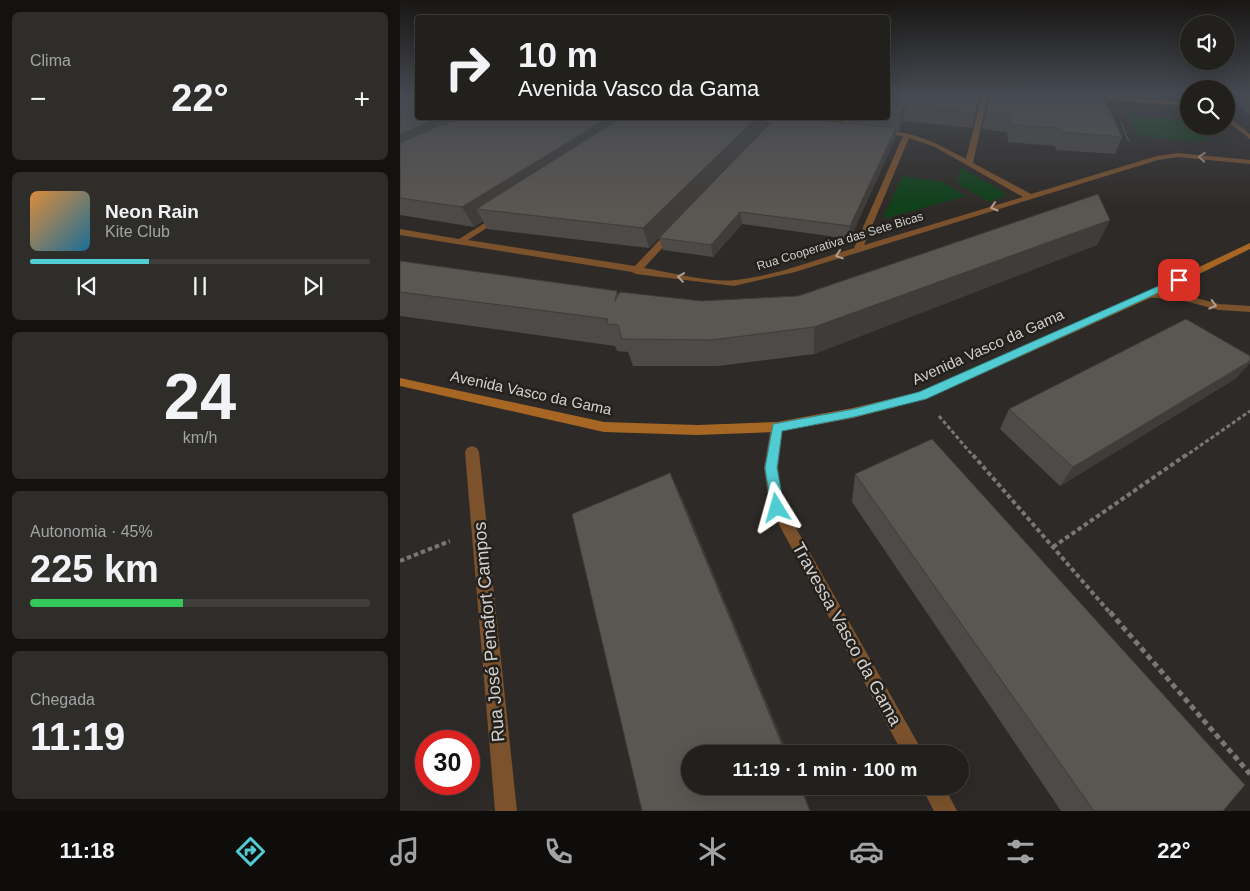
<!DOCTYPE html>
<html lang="pt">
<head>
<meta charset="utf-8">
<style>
  :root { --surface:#22201d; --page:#2e2d2a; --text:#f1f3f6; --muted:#a2a3a4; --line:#3f3e3b; --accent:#51ccd2 }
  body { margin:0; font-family:Helvetica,sans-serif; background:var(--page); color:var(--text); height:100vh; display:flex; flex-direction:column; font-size:19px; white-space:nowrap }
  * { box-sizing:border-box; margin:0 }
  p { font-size:16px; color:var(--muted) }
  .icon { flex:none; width:28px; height:28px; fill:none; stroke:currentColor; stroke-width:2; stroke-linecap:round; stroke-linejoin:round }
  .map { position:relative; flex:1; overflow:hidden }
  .drawer { display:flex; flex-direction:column; gap:12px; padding:12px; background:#131210; width:400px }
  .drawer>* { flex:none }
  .guide { position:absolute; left:15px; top:15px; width:475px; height:105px; border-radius:5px; box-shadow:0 5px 20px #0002,0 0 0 1px var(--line); background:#22201d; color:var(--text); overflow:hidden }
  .fabs { position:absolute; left:780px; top:15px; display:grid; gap:10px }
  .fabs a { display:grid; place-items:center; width:55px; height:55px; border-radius:50%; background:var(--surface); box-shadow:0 5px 20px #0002,0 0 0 1px var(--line); font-size:25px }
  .speed { position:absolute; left:15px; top:730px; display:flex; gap:10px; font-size:25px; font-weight:700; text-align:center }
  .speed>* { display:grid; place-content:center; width:65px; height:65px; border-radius:50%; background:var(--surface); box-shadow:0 5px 20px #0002,0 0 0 1px var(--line); line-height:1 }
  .speed .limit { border:8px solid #d22; background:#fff; color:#111 }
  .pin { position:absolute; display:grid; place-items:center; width:42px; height:42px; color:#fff; margin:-21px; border-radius:10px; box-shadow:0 2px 8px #0006 }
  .me { position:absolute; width:55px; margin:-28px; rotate:352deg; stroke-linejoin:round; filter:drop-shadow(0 0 4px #0008) }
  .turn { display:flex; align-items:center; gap:18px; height:105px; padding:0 20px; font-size:22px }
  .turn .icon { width:65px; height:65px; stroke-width:2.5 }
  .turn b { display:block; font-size:35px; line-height:42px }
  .big { font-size:38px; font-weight:700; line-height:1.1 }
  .drawer .widget { flex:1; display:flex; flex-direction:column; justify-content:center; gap:8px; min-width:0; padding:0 18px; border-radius:8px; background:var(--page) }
  .drawer .dial { align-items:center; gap:0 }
  .dial b { font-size:65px; line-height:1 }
  .song { display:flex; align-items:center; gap:15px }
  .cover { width:60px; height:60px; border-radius:8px; background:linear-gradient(135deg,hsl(30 70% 55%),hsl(200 70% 35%)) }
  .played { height:5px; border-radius:2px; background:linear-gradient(90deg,var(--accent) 35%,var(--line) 35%) }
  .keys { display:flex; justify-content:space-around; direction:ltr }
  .heat { display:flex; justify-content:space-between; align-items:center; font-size:28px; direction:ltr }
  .charge { height:8px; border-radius:4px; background:linear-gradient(90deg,#34c759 45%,var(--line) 0) }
  .trip { position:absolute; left:281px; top:745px; width:288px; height:50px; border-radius:25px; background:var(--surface); box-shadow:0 5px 20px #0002,0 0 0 1px var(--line); font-weight:700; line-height:50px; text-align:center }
  .dock { display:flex; height:80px; justify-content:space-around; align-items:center; background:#0e0d0c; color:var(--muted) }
  .dock .icon { width:35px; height:35px }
  .dock .selected { color:var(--accent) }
  .dock b { font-size:22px; color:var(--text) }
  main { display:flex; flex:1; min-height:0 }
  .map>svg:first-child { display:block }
  .green { fill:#0f411a }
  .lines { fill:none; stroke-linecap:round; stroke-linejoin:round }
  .path-far3 { stroke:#7a7774; stroke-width:1; stroke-dasharray:2 1; stroke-linecap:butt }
  .path-far2 { stroke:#7a7774; stroke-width:3; stroke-dasharray:4 2.5; stroke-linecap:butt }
  .path-far1 { stroke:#7a7774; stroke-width:4; stroke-dasharray:4.5 3; stroke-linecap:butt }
  .path { stroke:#7a7774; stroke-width:5; stroke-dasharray:5.5 4; stroke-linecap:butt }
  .service { fill:#7b522c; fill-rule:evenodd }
  .minor { fill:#7b522c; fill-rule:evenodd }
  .secondary { fill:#a76623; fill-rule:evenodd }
  .wall { fill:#4d4a47 }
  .shaded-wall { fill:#3f3c39 }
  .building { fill:#5a5652; stroke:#3f3c39 }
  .oneway { stroke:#b09e8e }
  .route { fill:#51ccd2; stroke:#358588 }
  .labels { text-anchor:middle; stroke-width:5; stroke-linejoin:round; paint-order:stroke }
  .far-street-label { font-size:12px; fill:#d3d1cf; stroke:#24211d }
  .street-label { font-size:15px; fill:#d3d1cf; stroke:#24211d }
  .near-street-label { font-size:18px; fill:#d3d1cf; stroke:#24211d }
</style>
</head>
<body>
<main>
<section class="drawer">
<div class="widget"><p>Clima</p>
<div class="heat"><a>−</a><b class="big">22°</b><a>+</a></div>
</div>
<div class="widget">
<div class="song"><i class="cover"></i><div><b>Neon Rain</b><p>Kite Club</p></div></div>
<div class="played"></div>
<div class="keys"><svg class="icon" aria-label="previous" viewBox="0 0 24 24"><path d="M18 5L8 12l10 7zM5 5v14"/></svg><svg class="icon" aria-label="pause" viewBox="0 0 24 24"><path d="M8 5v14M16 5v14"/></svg><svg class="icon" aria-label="next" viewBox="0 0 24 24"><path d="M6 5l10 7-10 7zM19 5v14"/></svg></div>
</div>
<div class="widget dial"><b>24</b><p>km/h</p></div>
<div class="widget"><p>Autonomia · 45%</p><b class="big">225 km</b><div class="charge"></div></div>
<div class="widget"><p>Chegada</p><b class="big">11:19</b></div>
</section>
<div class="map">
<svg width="850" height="811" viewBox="0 0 850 811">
  <rect width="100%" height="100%" fill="#2e2a27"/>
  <path class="green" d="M728 115 789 120V126H798L809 142 738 136Z
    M560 167 602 191 606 195 589 202 558 184Z
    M502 176 543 182 566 196 483 219Z"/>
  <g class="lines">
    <path class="path-far3" d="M721 122 729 142"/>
    <path class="path-far2" d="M539 416 574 457
      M784 457 850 411"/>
    <path class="path-far1" d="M573 455 711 614
      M653 547 786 455
      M0 561 50 541"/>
    <path class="path" d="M710 612 850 774"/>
    <path class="service" d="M710 97 789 102V106L708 100Z
      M748 292 781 294 819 304 850 306V312L819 310 781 300 744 297V293Z"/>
    <path class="minor" d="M582 94H588L573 163 631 194 757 156 778 153 850 160V164L778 157 758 160 395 272 334 286 236 274 232 272 0 235V229L59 239 99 214H102V218L68 240 235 266 269 230 272 229 276 232 275 234 244 268C270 272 309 283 335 280 375 276 415 260 454 248L503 136 478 134 476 133V131C508 128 539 144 566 159ZM509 138 535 147 623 197 464 245Z
      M706 94H712V100H708Z
      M767 94H775L789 99V103Z
      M826 115 850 134V139L826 120Z
      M333 118H350L392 123 389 125Z
      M445 118H451L444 129H440Z
      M377 422 382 423 383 427 378 468 384 507 524 754H503L370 508 364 468 371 427 372 423Z
      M72 446 77 448 79 452 117 811H95L65 452 67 448Z
      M521 786H544L557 811H534Z"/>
    <path class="secondary" d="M850 243V249L752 297 526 399 453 418 377 432 297 435 204 432 0 386V378L204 422 297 425 377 422 453 408 519 392 744 293Z"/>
  </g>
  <path class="wall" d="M0 94 18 118H443L440 123H449V118H488V94H581L572 128 503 121 499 131H496L495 139 450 239 342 224 313 257 263 250 259 238 373 120 366 119 367 125 249 248 87 229 83 221 74 227 0 215Z
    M590 94H702L722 137 715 154 656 150 655 146 608 142 607 132 582 129Z
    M838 94H850V115L834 101Z
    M710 220 697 245 414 354 318 366H233L228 352 217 351 215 346 0 316V261L217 291 218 295 301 301 398 296Z
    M850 356V363L835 379 660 486 600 429 609 409Z
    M455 474 823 811H661L452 502Z"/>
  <path class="shaded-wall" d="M580 94H581L572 128 575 112Z
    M505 105 503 121 499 131 500 114Z
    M42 118H105L0 157V134L36 119Z
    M208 118H238L76 209 83 221 74 227 62 207Z
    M356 118H366L367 125 249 248 243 228Z
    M439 118H443L439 124Z
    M496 128 495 139 450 239V226Z
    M340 212 342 224 313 257 311 245Z
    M710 220 697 245 414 354V327Z
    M850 361V363L835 379 660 486 673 467Z
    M270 473 283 500 388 754H386Z
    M400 786H401L411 811H410Z"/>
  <path class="building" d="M0 94H18V118H42L36 119 0 134Z
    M488 94H580L575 112 505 105 500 114 488 113Z
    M590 94H702L722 137 662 132 660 128 612 125 611 115 586 113Z
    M65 118H208L62 207 0 198V143L41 125Z
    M221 118H356L243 228 76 209Z
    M375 118H393L496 128 450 226 340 212 311 245 259 238Z
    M698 194 710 220 414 327 312 340 222 339 218 325 206 324 208 319 0 292V261L217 291 215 301 220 292 301 301 398 296Z
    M786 319 850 356V361L673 467 609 409Z
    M532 439 845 785 823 811H694L455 474Z
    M270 473 386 754H290V786H400L410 811H242L172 514Z"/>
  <defs><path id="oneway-chevron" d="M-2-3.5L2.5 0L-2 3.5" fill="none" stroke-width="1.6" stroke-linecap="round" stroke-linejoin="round" transform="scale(1.25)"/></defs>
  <g class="oneway">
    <use href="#oneway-chevron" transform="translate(802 157) rotate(-175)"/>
    <use href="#oneway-chevron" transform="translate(594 207) rotate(163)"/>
    <use href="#oneway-chevron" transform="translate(439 255) rotate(162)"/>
    <use href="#oneway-chevron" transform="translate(281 277) rotate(-172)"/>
    <use href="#oneway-chevron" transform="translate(813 305) rotate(16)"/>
  </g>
  <linearGradient id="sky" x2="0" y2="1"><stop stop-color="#191715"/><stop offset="0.45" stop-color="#464a52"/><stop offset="1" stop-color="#464a52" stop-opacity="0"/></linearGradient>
  <rect width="850" height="208" fill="url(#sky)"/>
  <path class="route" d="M779 277 783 280 782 282 526 399 454 417 382 431 377 468 384 508 382 512 377 514 372 512 365 468 373 424 454 409 519 392Z"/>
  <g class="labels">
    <g class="far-street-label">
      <text transform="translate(440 241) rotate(-17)" y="4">Rua Cooperativa das Sete Bicas</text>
    </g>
    <g class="street-label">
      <text transform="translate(588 347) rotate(-24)" y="5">Avenida Vasco da Gama</text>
      <text transform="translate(131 393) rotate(12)" y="5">Avenida Vasco da Gama</text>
    </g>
    <g class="near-street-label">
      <text transform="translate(89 632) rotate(-95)" y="6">Rua José Penafort Campos</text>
      <text transform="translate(447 634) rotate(61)" y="6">Travessa Vasco da Gama</text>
    </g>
  </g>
</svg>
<div class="fabs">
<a><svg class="icon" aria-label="sound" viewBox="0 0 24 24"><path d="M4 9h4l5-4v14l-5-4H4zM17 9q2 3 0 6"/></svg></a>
<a><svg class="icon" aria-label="search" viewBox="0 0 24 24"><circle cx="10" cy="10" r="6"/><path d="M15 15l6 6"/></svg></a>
</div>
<div class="speed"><div class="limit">30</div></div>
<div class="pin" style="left:779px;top:280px;background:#d93025"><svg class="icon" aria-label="arrive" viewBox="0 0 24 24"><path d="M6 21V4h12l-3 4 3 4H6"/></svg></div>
<svg class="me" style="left:377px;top:508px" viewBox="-20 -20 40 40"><path d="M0-17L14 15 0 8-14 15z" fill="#51ccd2" stroke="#fff" stroke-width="4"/></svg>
<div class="trip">11:19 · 1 min · 100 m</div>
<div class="guide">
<div class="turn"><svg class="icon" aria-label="right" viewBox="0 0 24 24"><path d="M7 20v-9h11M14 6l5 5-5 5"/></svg><div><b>10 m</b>Avenida Vasco da Gama</div></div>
</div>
</div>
</main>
<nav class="dock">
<b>11:18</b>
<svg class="icon selected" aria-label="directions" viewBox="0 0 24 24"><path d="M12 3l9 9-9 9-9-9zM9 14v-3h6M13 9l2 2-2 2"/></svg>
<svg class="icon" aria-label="music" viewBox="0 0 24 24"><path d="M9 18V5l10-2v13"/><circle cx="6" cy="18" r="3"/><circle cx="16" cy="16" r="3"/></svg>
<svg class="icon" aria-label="phone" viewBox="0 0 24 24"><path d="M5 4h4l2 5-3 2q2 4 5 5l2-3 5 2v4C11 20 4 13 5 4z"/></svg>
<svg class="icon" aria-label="climate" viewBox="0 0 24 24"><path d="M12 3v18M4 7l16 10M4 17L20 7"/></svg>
<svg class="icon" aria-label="car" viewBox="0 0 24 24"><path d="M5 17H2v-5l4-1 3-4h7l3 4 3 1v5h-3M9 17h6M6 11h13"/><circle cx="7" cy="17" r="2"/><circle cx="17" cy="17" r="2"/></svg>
<svg class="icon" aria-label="filters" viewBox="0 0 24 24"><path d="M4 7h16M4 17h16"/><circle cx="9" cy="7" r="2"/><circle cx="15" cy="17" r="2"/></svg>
<b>22°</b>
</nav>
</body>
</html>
